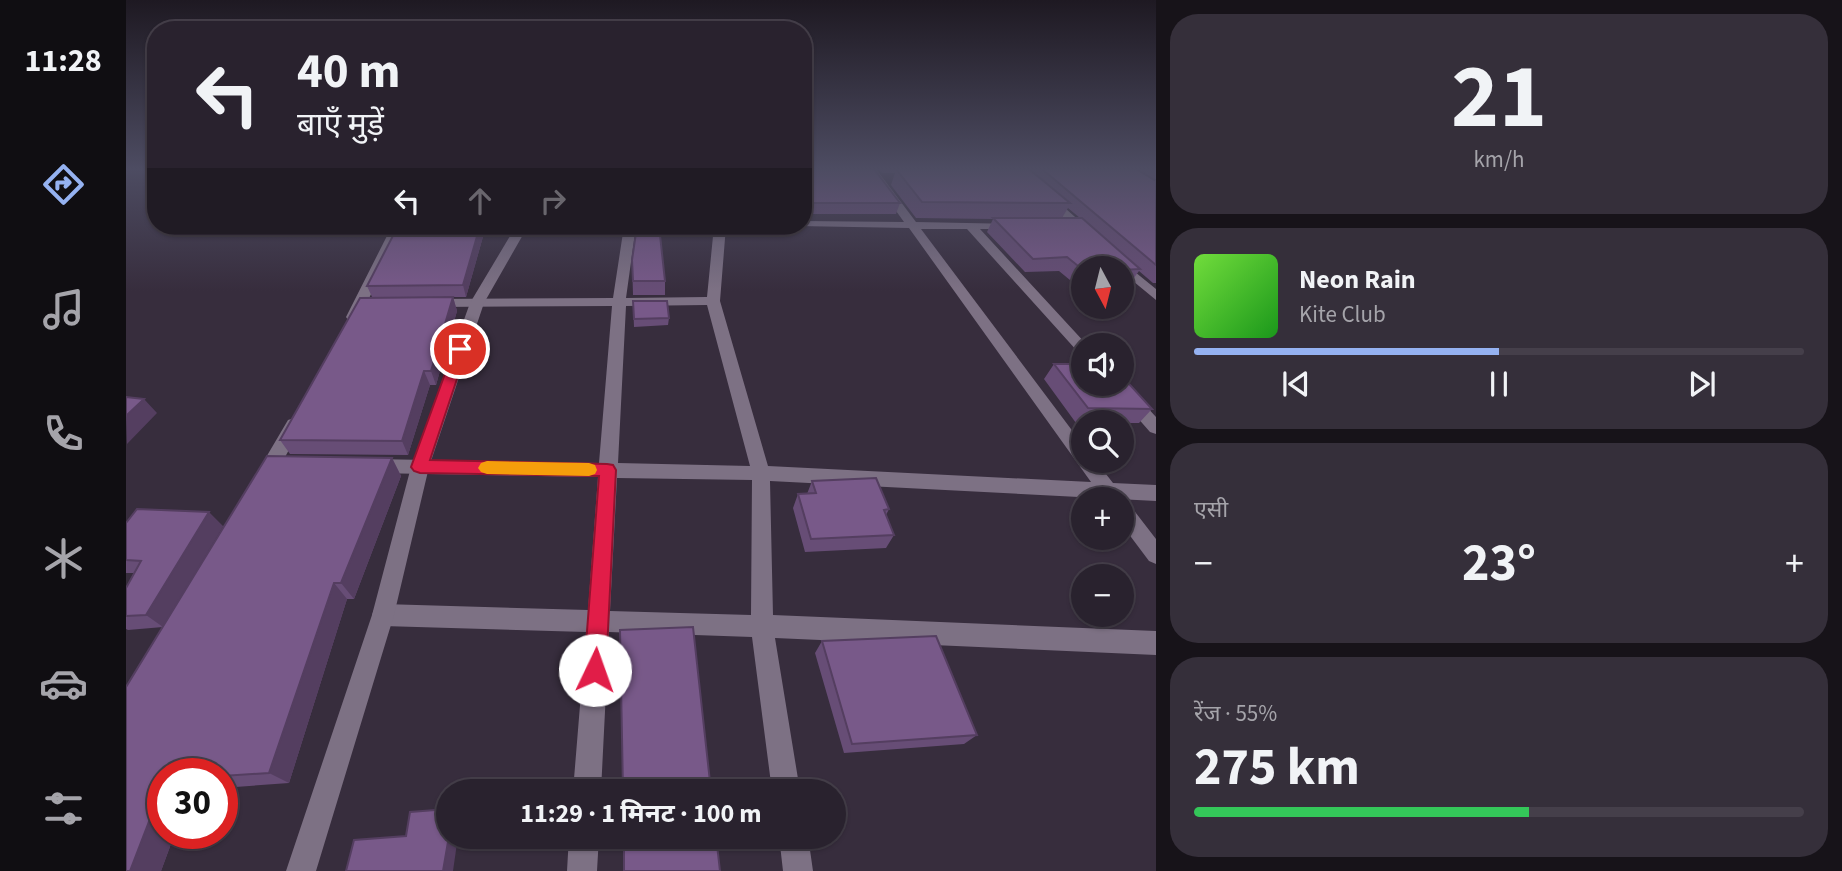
<!DOCTYPE html>
<html lang="hi">
<head>
<meta charset="utf-8">
<style>
  :root { --surface:#29222e; --page:#352f3a; --text:#f1f3f6; --muted:#a5a4aa; --line:#453f4a; --accent:#95b2f1 }
  body { margin:0; font-family:"Source Sans 3","Noto Sans Devanagari",sans-serif; background:var(--page); color:var(--text); height:100vh; display:flex; flex-direction:column; font-size:26px; white-space:nowrap }
  * { box-sizing:border-box; margin:0 }
  p { font-size:23px; color:var(--muted) }
  .icon { flex:none; width:38px; height:38px; fill:none; stroke:currentColor; stroke-width:2; stroke-linecap:round; stroke-linejoin:round }
  .map { position:relative; flex:1; overflow:hidden }
  .panel { display:flex; flex-direction:column; gap:14px; padding:14px; background:#171319; width:686px }
  .panel>* { flex:none }
  .banner { position:absolute; left:21px; top:21px; width:665px; height:214px; border-radius:28px; box-shadow:0 2px 5px #0004,0 0 0 2px var(--line); background:#29222e; color:var(--text); overflow:hidden }
  .needle { width:46px; rotate:173deg }
  .buttons { position:absolute; left:945px; top:256px; display:grid; gap:14px }
  .buttons a { display:grid; place-items:center; width:63px; height:63px; border-radius:50%; background:var(--surface); box-shadow:0 2px 5px #0004,0 0 0 2px var(--line); font-size:35px }
  .speed { position:absolute; left:21px; top:758px; display:flex; gap:14px; font-size:35px; font-weight:700; text-align:center }
  .speed>* { display:grid; place-content:center; width:91px; height:91px; border-radius:50%; background:var(--surface); box-shadow:0 2px 5px #0004,0 0 0 2px var(--line); line-height:1 }
  .speed .limit { border:10px solid #d22; background:#fff; color:#111 }
  .pin { position:absolute; display:grid; place-items:center; width:60px; height:60px; color:#fff; margin:-30px; border:4px solid #fff; border-radius:50%; box-shadow:0 2px 7px #0007 }
  .me { position:absolute; width:77px; margin:-38px; rotate:3deg; stroke-linejoin:round; filter:drop-shadow(0 0 5px #0008) }
  .turn { display:flex; align-items:center; gap:24px; height:147px; padding:0 35px; font-size:32px }
  .turn .icon { width:91px; height:91px; stroke-width:2.5 }
  .turn b { display:block; font-size:49px; line-height:60px }
  .lanes { display:flex; align-items:center; height:66px; padding:0 35px; background:#0003; justify-content:center; gap:35px; direction:ltr }
  .lanes .off { opacity:.35 }
  .big { font-size:52px; font-weight:700; line-height:1.1 }
  .panel .card { flex:1; display:flex; flex-direction:column; justify-content:center; gap:10px; min-width:0; padding:0 24px; border-radius:28px; background:var(--page) }
  .panel .dial { align-items:center; gap:0 }
  .dial b { font-size:91px; line-height:1 }
  .song { display:flex; align-items:center; gap:21px }
  .cover { width:84px; height:84px; border-radius:10px; background:linear-gradient(135deg,hsl(100 70% 55%),hsl(120 70% 35%)) }
  .played { height:7px; border-radius:4px; background:linear-gradient(90deg,var(--accent) 50%,var(--line) 50%) }
  .keys { display:flex; justify-content:space-around; direction:ltr }
  .heat { display:flex; justify-content:space-between; align-items:center; font-size:38px; direction:ltr }
  .charge { height:10px; border-radius:5px; background:linear-gradient(90deg,#34c759 55%,var(--line) 0) }
  .trip { position:absolute; left:310px; top:779px; width:410px; height:70px; border-radius:35px; background:var(--surface); box-shadow:0 2px 5px #0004,0 0 0 2px var(--line); font-weight:700; line-height:70px; text-align:center }
  main { display:flex; flex:1; min-height:0 }
  .menu { display:flex; flex-direction:column; width:126px; justify-content:space-around; align-items:center; background:#100e12; color:var(--muted) }
  .menu .icon { width:49px; height:49px }
  .menu .on { color:var(--accent) }
  .menu b { font-size:32px; color:var(--text) }
  .map>svg:first-child { display:block }
  .lines { fill:none; stroke-linecap:round; stroke-linejoin:round }
  .street { fill:#7d7184; fill-rule:evenodd }
  .secondary { fill:#7d7184; fill-rule:evenodd }
  .wall { fill:#674d76; fill-rule:evenodd }
  .shaded-wall { fill:#543e60 }
  .building { fill:#785989; stroke:#543e60; stroke-width:2 }
  .route { fill:#e11d48; stroke:#92132f; stroke-width:2 }
  .slow { fill:#f59e0b }
</style>
</head>
<body>
<main>
<nav class="menu">
<b>11:28</b>
<svg class="icon on" aria-label="directions" viewBox="0 0 24 24"><path d="M12 3l9 9-9 9-9-9zM9 14v-3h6M13 9l2 2-2 2"/></svg>
<svg class="icon" aria-label="music" viewBox="0 0 24 24"><path d="M9 18V5l10-2v13"/><circle cx="6" cy="18" r="3"/><circle cx="16" cy="16" r="3"/></svg>
<svg class="icon" aria-label="phone" viewBox="0 0 24 24"><path d="M5 4h4l2 5-3 2q2 4 5 5l2-3 5 2v4C11 20 4 13 5 4z"/></svg>
<svg class="icon" aria-label="climate" viewBox="0 0 24 24"><path d="M12 3v18M4 7l16 10M4 17L20 7"/></svg>
<svg class="icon" aria-label="car" viewBox="0 0 24 24"><path d="M5 17H2v-5l4-1 3-4h7l3 4 3 1v5h-3M9 17h6M6 11h13"/><circle cx="7" cy="17" r="2"/><circle cx="17" cy="17" r="2"/></svg>
<svg class="icon" aria-label="filters" viewBox="0 0 24 24"><path d="M4 7h16M4 17h16"/><circle cx="9" cy="7" r="2"/><circle cx="15" cy="17" r="2"/></svg>
</nav>
<div class="map">
<svg width="1030" height="871" viewBox="0 0 1030 871">
  <rect width="100%" height="100%" fill="#372d3d"/>
  <g class="lines">
    <path class="street" d="M740 169H750L790 222 891 224 893 226 887 229H854L961 345H957V354L952 352 841 229H795L957 445V460H969L987 483 1030 485V501L644 481 647 615 1030 631V655L649 638 674 791H646L626 637 483 632 475 791H447L460 632 257 626 249 623 246 615 249 607 257 604 462 610 472 477 247 473 241 471 238 466 241 461 247 459 473 463 486 306 307 307 300 303 307 299 487 298 498 226H510L500 298 581 297 588 226H600L594 301 642 466 965 482 783 228 673 226H677V221L778 222ZM581 305 624 466 492 463 500 306ZM491 478 626 480 625 615 484 611Z
      M884 169H895L966 232V236H958Z
      M266 226H278L234 317 232 320H222L220 317Z
      M993 259 1030 289V300L996 272V268L989 266V260Z
      M996 380 1030 417V434L1024 432 981 383H996Z
      M168 418 177 424 146 481 139 483 132 481 130 476 132 471 162 420Z
      M996 502 1003 504 1030 539V564L1023 561 996 525Z
      M443 836H473L471 871H441Z
      M653 836H682L687 871H657Z"/>
    <path class="secondary" d="M390 226H402L358 303 303 467 268 615 190 871H160L246 615 285 467 344 303Z"/>
  </g>
  <path class="wall" d="M677 169 774 203 770 214H677Z
    M752 169H1030V179H1026L1030 181V283H1027L1013 271 1004 283 996 284V268H957V285H950L933 271 899 272 861 232 867 219 790 218 765 185 769 173H756ZM942 208 954 218H936Z
    M360 226 340 297H327L331 311 310 385H304L282 455 164 454 154 440 246 297 241 286Z
    M506 260 539 281V295H507Z
    M507 301 543 318 542 325 508 327Z
    M928 364 1026 409 1013 423H996V422L950 423 918 379Z
    M266 458 275 476 228 599H221L163 783 96 788V774H37V833H49L35 871 37 627 2 630 0 629V588L8 573H0V523L97 526 41 619Z
    M686 481 763 509 760 515 768 535 760 548 679 552 667 508 672 494H681Z
    M696 641 851 735 838 744 718 753 689 653Z"/>
  <path class="shaded-wall" d="M354 226H360L340 297 337 285Z
    M327 297 331 311 310 385 305 371Z
    M298 371 304 385 282 455 276 441Z
    M18 399 31 413 1 444 0 416Z
    M266 458 275 476 228 599 215 583Z
    M83 512 97 526 37 627 20 615Z
    M208 583 221 599 163 783 143 773Z
    M37 785V833H49L35 871H4Z
    M323 836H332L327 871H317Z"/>
  <path class="building" d="M677 169H748L774 203H677Z
    M770 169H903L944 203 796 202Z
    M916 169H1010L1030 181V265Z
    M867 218H956L1014 269 996 270V268H957V270L941 257 907 259Z
    M272 226H354L337 285 241 286Z
    M511 226H533L539 281H507L506 260Z
    M327 297 305 371H298L276 441 154 440 234 298Z
    M507 301H541L543 318 508 319Z
    M928 364H957V383H996V376L1026 409 962 408Z
    M0 397 18 399 0 416Z
    M141 456 266 458 215 583H208L143 773 96 776V774H37V785L4 871H0V687Z
    M750 478 763 509 758 510 768 535 685 539 672 494 690 493 686 481Z
    M11 509 83 512 20 615 0 616V588L15 561 0 560V523Z
    M567 627 585 791H497L494 630Z
    M810 636 851 735 726 744 696 641Z
    M322 809 323 836 317 871H220L228 840 280 836 284 812Z
    M498 836H590L594 871H498Z"/>
  <linearGradient id="sky" x2="0" y2="1"><stop stop-color="#1e1922"/><stop offset="0.58" stop-color="#4d4c62"/><stop offset="1" stop-color="#4d4c62" stop-opacity="0"/></linearGradient>
  <rect width="1030" height="291" fill="url(#sky)"/>
  <path class="route" d="M334 345 341 349 304 460 481 464 487 465 490 470 480 670 476 678 469 681 461 678 458 670 473 476 294 473 288 471 285 467 328 349Z"/>
  <path class="slow" d="M361 461 463 463 469 465 471 470 469 474 463 476 361 474 355 472 352 468 355 463Z"/>
</svg>
<div class="buttons">
<a><svg class="needle" viewBox="-14 -14 28 28"><path d="M0-13l5 13h-10z" fill="#e53935"/><path d="M0 13l5-13h-10z" fill="#a5a4aa"/></svg></a>
<a><svg class="icon" aria-label="sound" viewBox="0 0 24 24"><path d="M4 9h4l5-4v14l-5-4H4zM17 9q2 3 0 6"/></svg></a>
<a><svg class="icon" aria-label="search" viewBox="0 0 24 24"><circle cx="10" cy="10" r="6"/><path d="M15 15l6 6"/></svg></a>
<a>+</a>
<a>−</a>
</div>
<div class="speed"><div class="limit">30</div></div>
<div class="pin" style="left:334px;top:349px;background:#d93025"><svg class="icon" aria-label="arrive" viewBox="0 0 24 24"><path d="M6 21V4h12l-3 4 3 4H6"/></svg></div>
<svg class="me" style="left:469px;top:670px" viewBox="-20 -20 40 40"><circle r="19" fill="#fff"/><path d="M0-13L10 11 0 6-10 11z" fill="#e11d48"/></svg>
<div class="trip">11:29 · 1 मिनट · 100 m</div>
<div class="banner">
<div class="turn"><svg class="icon" aria-label="left" viewBox="0 0 24 24"><path d="M17 20v-9H6M10 6l-5 5 5 5"/></svg><div><b>40 m</b>बाएँ मुड़ें</div></div>
<div class="lanes"><svg class="icon" aria-label="left" viewBox="0 0 24 24"><path d="M17 20v-9H6M10 6l-5 5 5 5"/></svg><svg class="icon off" aria-label="ahead" viewBox="0 0 24 24"><path d="M12 20V5M6 11l6-6 6 6"/></svg><svg class="icon off" aria-label="right" viewBox="0 0 24 24"><path d="M7 20v-9h11M14 6l5 5-5 5"/></svg></div>
</div>
</div>
<section class="panel">
<div class="card dial"><b>21</b><p>km/h</p></div>
<div class="card">
<div class="song"><i class="cover"></i><div><b>Neon Rain</b><p>Kite Club</p></div></div>
<div class="played"></div>
<div class="keys"><svg class="icon" aria-label="previous" viewBox="0 0 24 24"><path d="M18 5L8 12l10 7zM5 5v14"/></svg><svg class="icon" aria-label="pause" viewBox="0 0 24 24"><path d="M8 5v14M16 5v14"/></svg><svg class="icon" aria-label="next" viewBox="0 0 24 24"><path d="M6 5l10 7-10 7zM19 5v14"/></svg></div>
</div>
<div class="card"><p>एसी</p>
<div class="heat"><a>−</a><b class="big">23°</b><a>+</a></div>
</div>
<div class="card"><p>रेंज · 55%</p><b class="big">275 km</b><div class="charge"></div></div>
</section>
</main>
</body>
</html>
